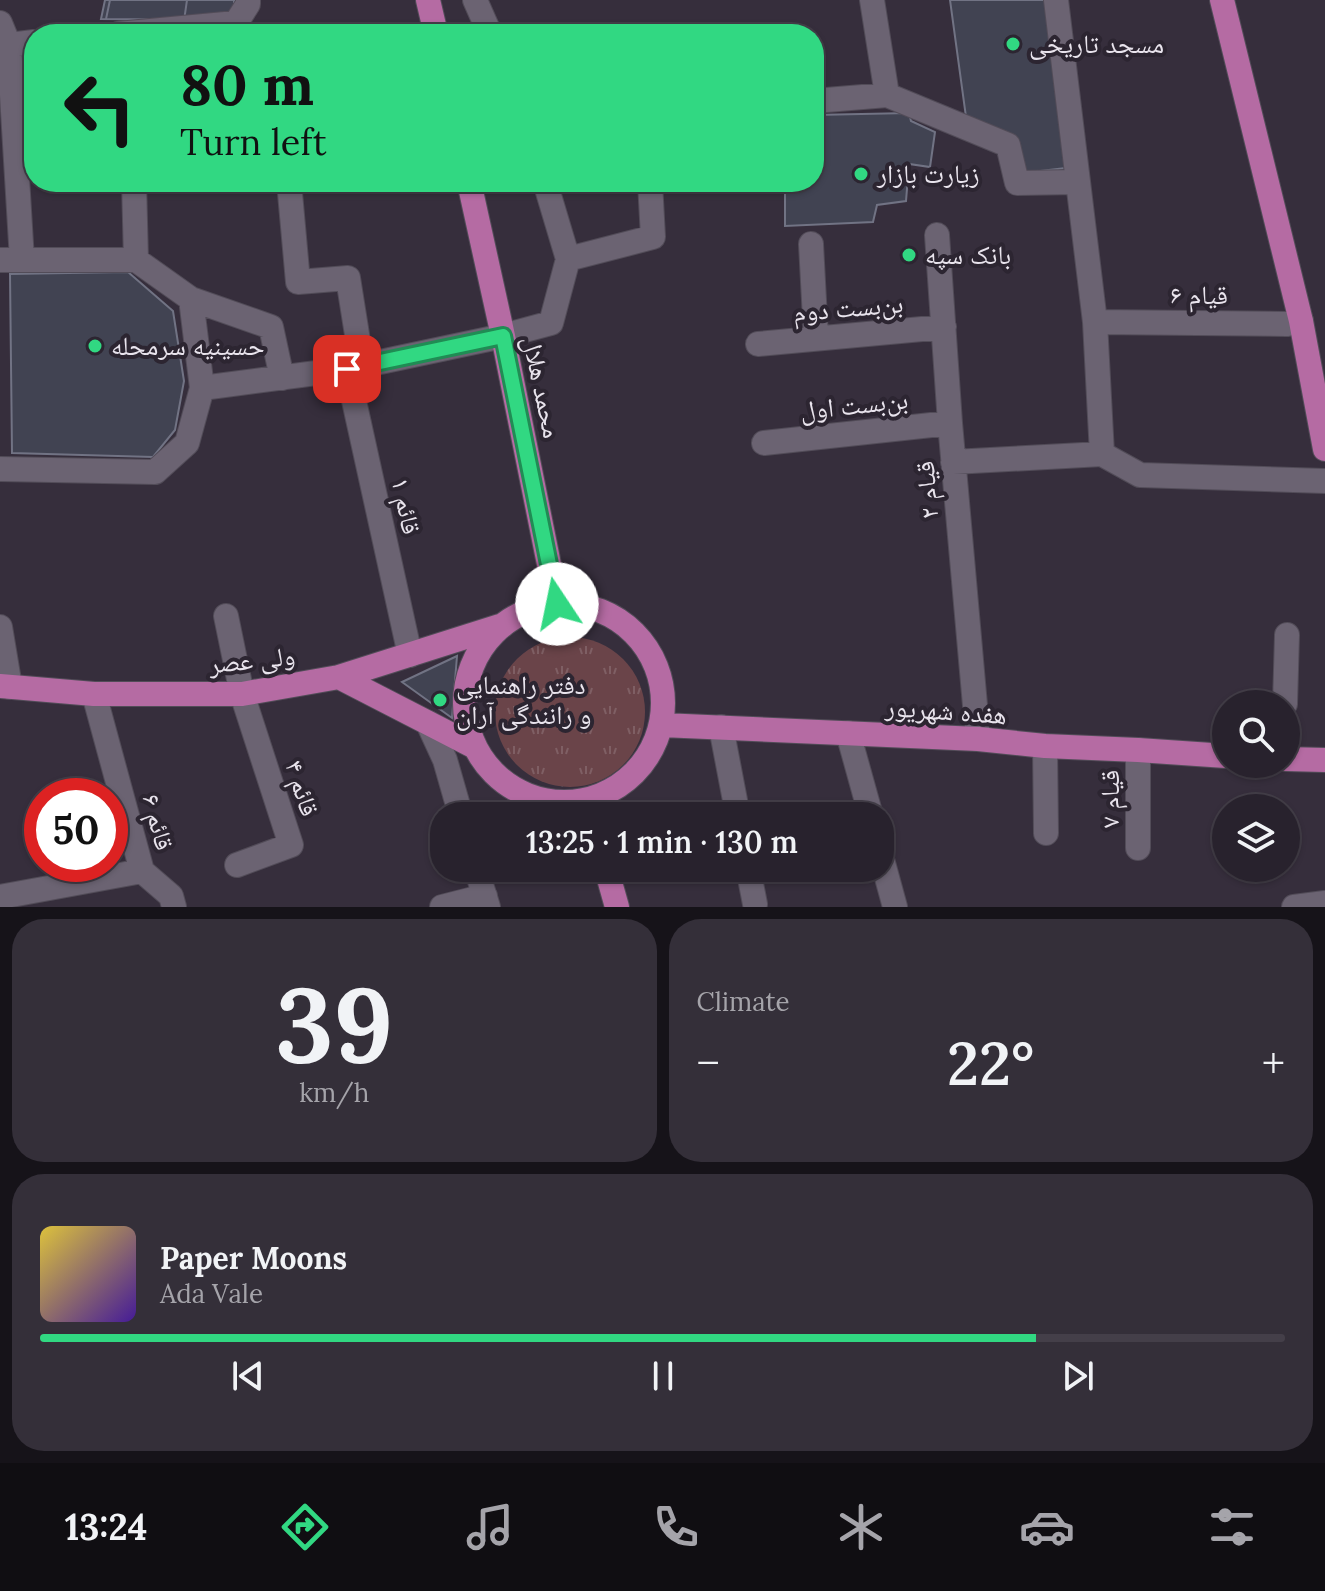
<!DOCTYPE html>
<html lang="en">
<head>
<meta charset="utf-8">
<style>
  :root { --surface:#28222d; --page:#342f39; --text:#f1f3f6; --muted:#a5a4aa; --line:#443f49; --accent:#31d882 }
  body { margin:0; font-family:Lora,"Noto Naskh Arabic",serif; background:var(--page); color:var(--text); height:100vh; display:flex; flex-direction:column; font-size:30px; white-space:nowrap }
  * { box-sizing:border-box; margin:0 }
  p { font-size:26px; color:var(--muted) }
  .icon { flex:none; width:44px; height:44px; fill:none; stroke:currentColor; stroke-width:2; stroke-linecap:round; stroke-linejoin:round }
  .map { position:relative; height:907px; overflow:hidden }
  .panel { display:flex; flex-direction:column; gap:12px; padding:12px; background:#161319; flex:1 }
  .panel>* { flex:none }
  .top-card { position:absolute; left:24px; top:24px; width:800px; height:168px; border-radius:32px; box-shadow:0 2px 6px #0004,0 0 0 2px var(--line); background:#31d882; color:#111; overflow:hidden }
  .fabs { position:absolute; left:1212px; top:690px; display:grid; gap:16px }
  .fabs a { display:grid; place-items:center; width:88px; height:88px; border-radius:50%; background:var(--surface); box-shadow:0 2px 6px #0004,0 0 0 2px var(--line); font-size:40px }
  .speed { position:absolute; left:24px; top:778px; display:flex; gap:16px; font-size:40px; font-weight:700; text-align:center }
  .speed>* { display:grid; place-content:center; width:104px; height:104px; border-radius:50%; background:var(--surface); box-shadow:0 2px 6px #0004,0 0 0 2px var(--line); line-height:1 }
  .speed .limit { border:12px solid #d22; background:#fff; color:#111 }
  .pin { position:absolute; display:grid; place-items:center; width:68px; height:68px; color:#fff; margin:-34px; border-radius:16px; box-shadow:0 4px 12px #0006 }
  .me { position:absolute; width:88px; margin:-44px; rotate:349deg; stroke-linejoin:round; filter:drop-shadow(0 0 6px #0008) }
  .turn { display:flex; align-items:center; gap:28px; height:168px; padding:0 24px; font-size:36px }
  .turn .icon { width:104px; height:104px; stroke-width:2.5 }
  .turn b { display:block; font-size:56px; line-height:68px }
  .big { font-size:60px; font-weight:600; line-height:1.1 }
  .panel .widget { flex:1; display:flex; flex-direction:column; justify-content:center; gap:12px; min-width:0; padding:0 28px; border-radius:32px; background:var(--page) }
  .panel .dial { align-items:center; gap:0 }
  .dial b { font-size:104px; line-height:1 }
  .song { display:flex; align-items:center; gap:24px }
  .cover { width:96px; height:96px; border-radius:12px; background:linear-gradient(135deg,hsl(50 70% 55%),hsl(260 70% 35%)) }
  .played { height:8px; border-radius:4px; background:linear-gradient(90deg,var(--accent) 80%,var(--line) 80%) }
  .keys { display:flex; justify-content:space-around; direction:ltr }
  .heat { display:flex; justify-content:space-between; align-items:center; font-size:44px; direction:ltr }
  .panel .tiles { flex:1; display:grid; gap:12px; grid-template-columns:1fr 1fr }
  .widget:last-child { grid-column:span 2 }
  .trip { position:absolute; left:430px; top:802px; width:464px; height:80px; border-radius:32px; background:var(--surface); box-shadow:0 2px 6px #0004,0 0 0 2px var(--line); font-weight:600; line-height:80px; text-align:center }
  .dock { display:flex; height:128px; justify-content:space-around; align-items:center; background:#100e12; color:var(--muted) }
  .dock .icon { width:56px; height:56px }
  .dock .current { color:var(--accent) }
  .dock b { font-size:36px; color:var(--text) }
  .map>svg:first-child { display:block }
  .grass { fill:url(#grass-tufts) }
  .building { fill:#414352; stroke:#717384; stroke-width:2 }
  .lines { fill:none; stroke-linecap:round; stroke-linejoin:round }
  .minor-casing { stroke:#524c58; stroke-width:26 }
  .major-casing { stroke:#524c58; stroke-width:26 }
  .minor { stroke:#6b6372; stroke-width:24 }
  .major { stroke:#b56ba3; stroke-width:24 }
  .route-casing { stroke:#208c54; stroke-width:20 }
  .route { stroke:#31d882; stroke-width:14 }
  .poi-dot { fill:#31d882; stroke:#2c2531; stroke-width:3 }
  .labels { text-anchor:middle; stroke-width:8; stroke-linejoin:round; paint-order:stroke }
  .poi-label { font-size:26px; fill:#e9e4ed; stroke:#2c2531; text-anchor:start }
  .street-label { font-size:26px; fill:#e9e4ed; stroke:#2c2531 }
</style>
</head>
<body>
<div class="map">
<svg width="1325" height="907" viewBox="0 0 1325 907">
  <defs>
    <pattern id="grass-tufts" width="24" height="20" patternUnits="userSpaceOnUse" patternTransform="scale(2)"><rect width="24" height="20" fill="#6a4449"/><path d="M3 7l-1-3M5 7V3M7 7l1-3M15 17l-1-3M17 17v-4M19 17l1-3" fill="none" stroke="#7f5f64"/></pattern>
  </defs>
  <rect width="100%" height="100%" fill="#362e3c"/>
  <path class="grass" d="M495 712a75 75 0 1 1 150 0a75 75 0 1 1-150 0Z"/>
  <path class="building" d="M105 0H234V9L219 20 101 19Z
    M110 0H187L184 21 106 19Z
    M950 0H1047L1066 168 1023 173 966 117Z
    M909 113 911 121 935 132 930 167 909 164 906 201 877 205 873 222 785 226V182H814V115Z
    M128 272 173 311 184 381 175 430 153 457 12 453 10 274Z
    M457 656 452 718 402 682Z"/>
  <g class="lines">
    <g class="minor-casing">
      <path id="minor" d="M475 0 490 34
        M1056 0 1095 322 1102 454
        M0 23 9 45 22 260
        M118 34 236 23 248 4V0
        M9 45 34 42
        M887 95 1008 145 1017 183 1078 182
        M814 101 887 95 872 0
        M134 182 136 260
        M289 182 298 282 348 278 362 366
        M545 182 568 259
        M937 235 950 423 978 739
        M811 244 816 338
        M0 260H136L191 299 271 327 282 378
        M1095 322 1287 324 1301 321
        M758 344 944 327
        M347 369 410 655
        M202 388 347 369 503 336 551 323 568 259 653 237 650 182
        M764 443 950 423
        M953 462 1102 454 1140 475 1325 481
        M0 469 155 472 187 443 202 388 191 299
        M226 616 242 694 291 845 237 865
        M0 627 10 687
        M1285 704 1287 635
        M428 723 445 760 461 816
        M721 727 738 816
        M848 733 871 816
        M1045 746 1046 833
        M1138 750V848
        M542 816 557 803
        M880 852 895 907
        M476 868 488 907
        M748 868 755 904
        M142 871 171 896 174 907
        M0 897 142 871 94 694
        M442 907 485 896
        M1294 907 1325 903"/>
    </g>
    <g class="major-casing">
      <path id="major" d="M428 0 436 34
        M1222 0 1301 321 1325 449
        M469 182 503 336 557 604
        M465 703a99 99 0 1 1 198 0a99 99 0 1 1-198 0Z
        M339 677 475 747
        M0 686 94 694H242L339 677 500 626
        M662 725 978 739 1045 746 1138 750 1226 756
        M1286 759 1325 760
        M606 868 617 907"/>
    </g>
    <use href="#minor" class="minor"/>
    <use href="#major" class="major"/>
  </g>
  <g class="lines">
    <g class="route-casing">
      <path id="route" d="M347 369 503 336 557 604"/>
    </g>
    <use href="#route" class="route"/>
  </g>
  <g class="poi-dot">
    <circle cx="1013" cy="44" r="8"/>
    <circle cx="861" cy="174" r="8"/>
    <circle cx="909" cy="255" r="8"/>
    <circle cx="95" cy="346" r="8"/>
    <circle cx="440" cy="700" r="8"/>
  </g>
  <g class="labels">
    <g class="poi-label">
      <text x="1029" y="53">مسجد تاریخی</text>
      <text x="877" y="183">زیارت بازار</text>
      <text x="925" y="264">بانک سپه</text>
      <text x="111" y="355">حسینیه سرمحله</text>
      <text x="456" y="694">دفتر راهنمایی<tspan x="456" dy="30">و رانندگی آران</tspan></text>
    </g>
    <g class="street-label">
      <text x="1199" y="304">قیام ۶</text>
      <text transform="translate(848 308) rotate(-5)" y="9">بن‌بست دوم</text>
      <text transform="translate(542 387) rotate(78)" y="9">محمد هلال</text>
      <text transform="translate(854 405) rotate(-6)" y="9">بن‌بست اول</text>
      <text transform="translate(927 490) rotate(-95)" y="9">قیام ۲</text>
      <text transform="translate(406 506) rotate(78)" y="9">قائم ۱</text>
      <text transform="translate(252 660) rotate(-6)" y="9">ولی عصر</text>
      <text transform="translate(946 711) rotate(4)" y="9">هفده شهریور</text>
      <text transform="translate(302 788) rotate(72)" y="9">قائم ۴</text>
      <text transform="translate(1110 799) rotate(-90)" y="9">قیام ۷</text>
      <text transform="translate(158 822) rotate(75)" y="9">قائم ۶</text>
    </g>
  </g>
</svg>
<div class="fabs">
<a><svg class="icon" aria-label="search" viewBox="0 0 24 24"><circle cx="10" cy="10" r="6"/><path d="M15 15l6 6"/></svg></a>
<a><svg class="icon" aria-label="layers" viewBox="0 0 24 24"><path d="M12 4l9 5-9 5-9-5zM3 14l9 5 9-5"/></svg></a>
</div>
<div class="speed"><div class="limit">50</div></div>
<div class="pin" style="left:347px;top:369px;background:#d93025"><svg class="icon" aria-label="arrive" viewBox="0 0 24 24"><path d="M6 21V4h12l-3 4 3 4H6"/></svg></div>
<svg class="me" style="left:557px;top:604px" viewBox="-20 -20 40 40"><circle r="19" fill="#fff"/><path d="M0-13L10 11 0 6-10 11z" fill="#31d882"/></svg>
<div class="trip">13:25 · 1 min · 130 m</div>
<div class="top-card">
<div class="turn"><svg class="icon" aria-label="left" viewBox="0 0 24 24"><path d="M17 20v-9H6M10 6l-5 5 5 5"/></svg><div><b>80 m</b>Turn left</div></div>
</div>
</div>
<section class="panel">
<div class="tiles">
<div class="widget dial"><b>39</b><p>km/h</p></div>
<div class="widget"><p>Climate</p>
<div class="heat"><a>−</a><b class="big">22°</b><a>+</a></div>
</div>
<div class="widget">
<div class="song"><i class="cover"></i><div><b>Paper Moons</b><p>Ada Vale</p></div></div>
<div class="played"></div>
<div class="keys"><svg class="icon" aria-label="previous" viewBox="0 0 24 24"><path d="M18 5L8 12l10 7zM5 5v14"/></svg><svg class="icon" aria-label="pause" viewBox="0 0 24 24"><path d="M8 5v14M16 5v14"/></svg><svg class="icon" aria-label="next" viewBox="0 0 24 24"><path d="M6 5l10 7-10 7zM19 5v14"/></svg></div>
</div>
</div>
</section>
<nav class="dock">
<b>13:24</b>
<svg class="icon current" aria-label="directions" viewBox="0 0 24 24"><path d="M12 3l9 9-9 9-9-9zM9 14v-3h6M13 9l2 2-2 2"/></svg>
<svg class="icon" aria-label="music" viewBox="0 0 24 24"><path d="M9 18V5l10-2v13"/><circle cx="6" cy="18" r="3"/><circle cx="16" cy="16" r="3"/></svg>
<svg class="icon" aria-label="phone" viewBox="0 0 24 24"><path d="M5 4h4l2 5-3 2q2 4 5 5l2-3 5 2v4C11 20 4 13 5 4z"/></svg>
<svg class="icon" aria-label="climate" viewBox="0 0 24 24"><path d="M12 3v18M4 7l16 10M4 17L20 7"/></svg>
<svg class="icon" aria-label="car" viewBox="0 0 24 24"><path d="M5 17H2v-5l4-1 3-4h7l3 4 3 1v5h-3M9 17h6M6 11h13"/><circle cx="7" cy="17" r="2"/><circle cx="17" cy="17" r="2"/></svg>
<svg class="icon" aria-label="filters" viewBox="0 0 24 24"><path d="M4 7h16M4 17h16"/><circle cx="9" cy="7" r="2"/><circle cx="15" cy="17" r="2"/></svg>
</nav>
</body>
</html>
